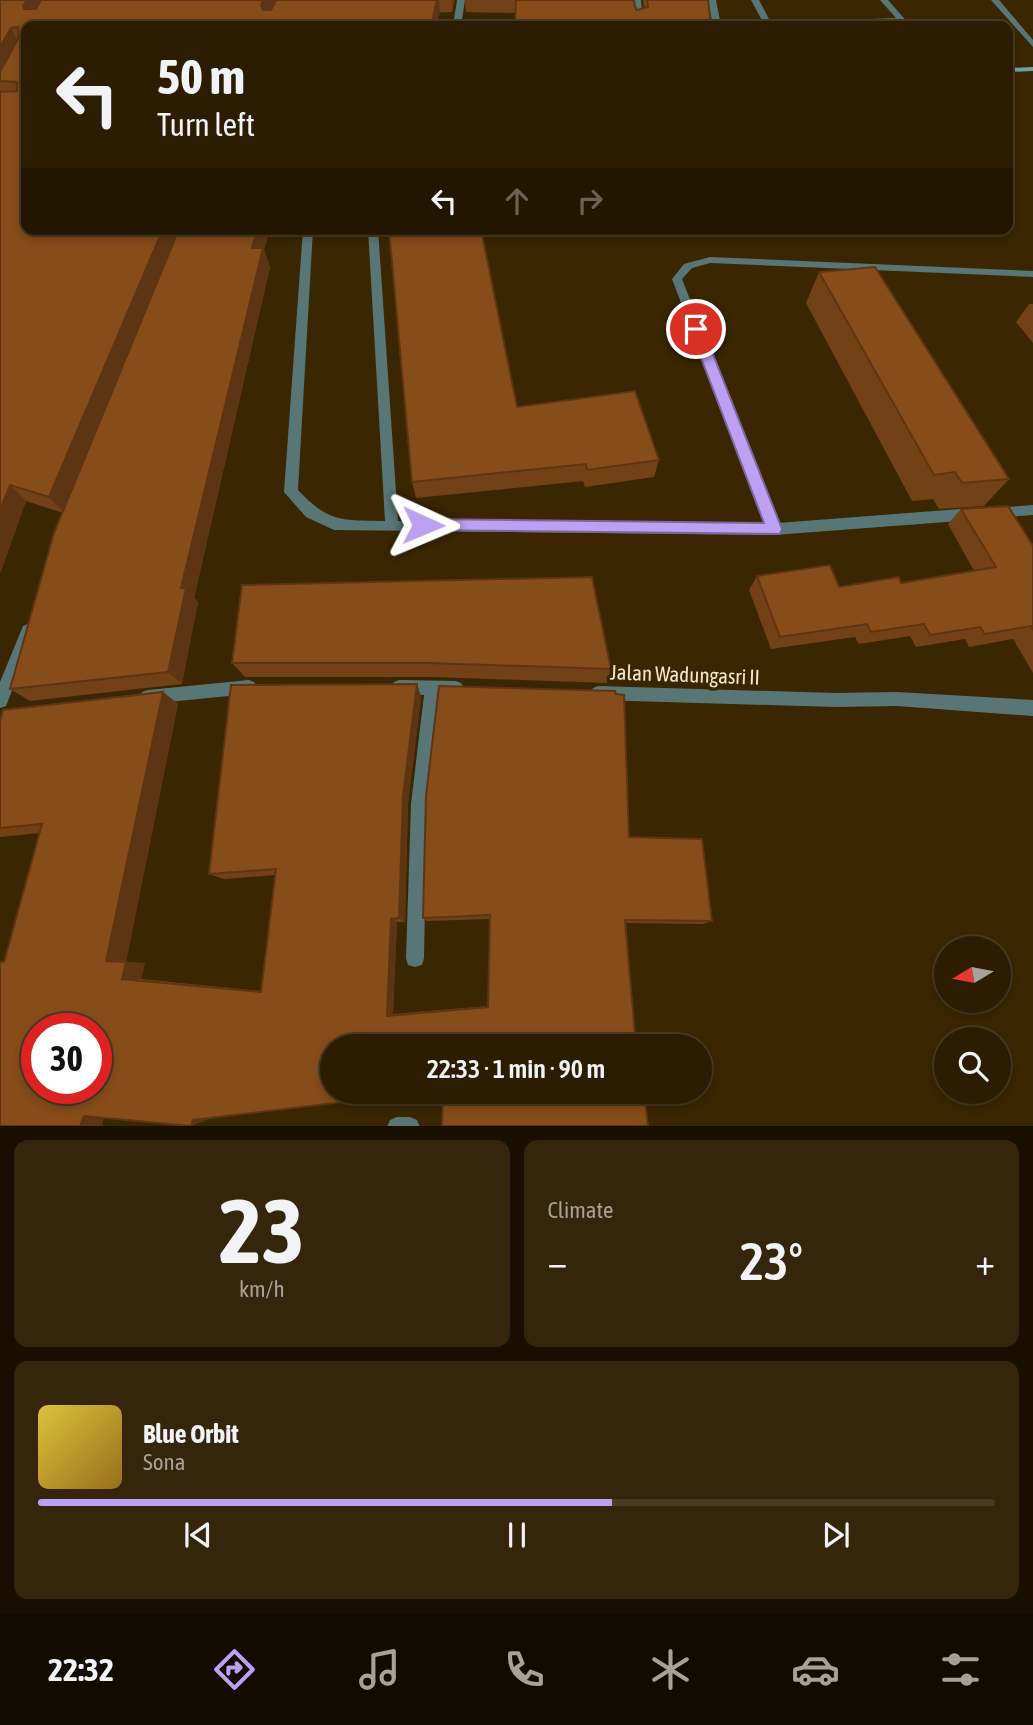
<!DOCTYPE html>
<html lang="en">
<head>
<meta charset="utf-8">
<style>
  :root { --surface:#2c1c01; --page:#34250b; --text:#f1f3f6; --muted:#a6a199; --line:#483a23; --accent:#bca0f2 }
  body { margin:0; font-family:"Asap Condensed",sans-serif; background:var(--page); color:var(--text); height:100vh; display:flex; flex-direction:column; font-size:26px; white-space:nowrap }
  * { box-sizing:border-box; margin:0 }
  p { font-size:23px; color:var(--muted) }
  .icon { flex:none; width:38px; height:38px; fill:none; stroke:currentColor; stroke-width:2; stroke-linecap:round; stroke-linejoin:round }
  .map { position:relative; height:1126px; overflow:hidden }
  .details { display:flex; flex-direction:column; gap:14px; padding:14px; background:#180f01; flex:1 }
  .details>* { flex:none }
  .hud { position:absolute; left:21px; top:21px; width:992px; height:214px; border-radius:14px; box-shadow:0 4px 10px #0003,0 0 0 2px var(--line); background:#2c1c01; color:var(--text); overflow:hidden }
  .needle { width:46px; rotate:260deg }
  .tools { position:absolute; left:934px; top:936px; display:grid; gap:14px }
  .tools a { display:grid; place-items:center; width:77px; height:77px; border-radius:50%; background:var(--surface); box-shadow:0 4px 10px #0003,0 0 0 2px var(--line); font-size:35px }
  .speed { position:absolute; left:21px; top:1013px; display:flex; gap:14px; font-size:35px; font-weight:700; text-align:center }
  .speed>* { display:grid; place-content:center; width:91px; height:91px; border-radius:50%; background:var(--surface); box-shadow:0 4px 10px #0003,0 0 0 2px var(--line); line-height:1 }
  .speed .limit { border:10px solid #d22; background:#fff; color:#111 }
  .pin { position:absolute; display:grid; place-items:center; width:60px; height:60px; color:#fff; margin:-30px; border:4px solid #fff; border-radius:50%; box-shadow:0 2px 7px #0007 }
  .me { position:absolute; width:77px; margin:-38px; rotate:91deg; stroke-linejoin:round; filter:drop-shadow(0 0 5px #0008) }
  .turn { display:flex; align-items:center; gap:24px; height:147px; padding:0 21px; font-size:32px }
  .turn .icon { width:91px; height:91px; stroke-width:2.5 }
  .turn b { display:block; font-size:49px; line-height:60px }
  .lanes { display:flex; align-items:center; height:66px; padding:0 21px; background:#0003; justify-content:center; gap:35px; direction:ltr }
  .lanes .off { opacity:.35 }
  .big { font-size:52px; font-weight:600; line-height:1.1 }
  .details .tile { flex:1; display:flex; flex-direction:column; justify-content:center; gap:10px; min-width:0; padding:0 24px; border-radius:14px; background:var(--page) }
  .details .dial { align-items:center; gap:0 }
  .dial b { font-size:91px; line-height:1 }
  .song { display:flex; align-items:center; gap:21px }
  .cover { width:84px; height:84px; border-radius:10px; background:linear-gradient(135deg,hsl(50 70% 55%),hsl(40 70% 35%)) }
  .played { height:7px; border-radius:4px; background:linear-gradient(90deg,var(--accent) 60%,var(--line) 60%) }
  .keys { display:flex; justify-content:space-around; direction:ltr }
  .heat { display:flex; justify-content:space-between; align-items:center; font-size:38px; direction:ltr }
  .details .tiles { flex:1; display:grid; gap:14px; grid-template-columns:1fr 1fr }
  .tile:last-child { grid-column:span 2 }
  .trip { position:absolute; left:320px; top:1034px; width:392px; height:70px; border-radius:35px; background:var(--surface); box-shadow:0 4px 10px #0003,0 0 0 2px var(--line); font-weight:600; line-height:70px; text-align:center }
  .tabs { display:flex; height:112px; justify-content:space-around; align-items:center; background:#120b00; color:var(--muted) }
  .tabs .icon { width:49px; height:49px }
  .tabs .current { color:var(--accent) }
  .tabs b { font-size:32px; color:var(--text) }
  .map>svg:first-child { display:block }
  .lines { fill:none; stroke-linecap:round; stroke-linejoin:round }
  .service { fill:#597676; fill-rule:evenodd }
  .minor { fill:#597676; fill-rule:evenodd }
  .secondary { fill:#72a0a1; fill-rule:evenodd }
  .wall { fill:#734116 }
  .shaded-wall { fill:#5e3512 }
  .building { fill:#864c1a; stroke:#5e3512; stroke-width:2; fill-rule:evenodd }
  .route { fill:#bca0f2; stroke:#7a689d; stroke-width:2 }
  .labels { text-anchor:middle; stroke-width:7; stroke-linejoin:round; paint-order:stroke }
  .street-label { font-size:21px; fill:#f6e5ce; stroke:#3a2601 }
</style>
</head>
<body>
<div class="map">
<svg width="1033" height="1127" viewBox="0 0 1033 1127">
  <rect width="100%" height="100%" fill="#3a2601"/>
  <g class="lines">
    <path class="service" d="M708 0H716L721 26H713Z
      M751 0H759L771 23 896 18 880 0H888L910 25 903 26 900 22 765 26Z"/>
    <path class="minor" d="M457 0H465L461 26H453Z
      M633 0H641L643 26H635Z
      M991 0H999L1033 40V47Z
      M303 229H313L298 490C329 523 342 520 385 521L368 229H378L398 521 765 523 672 279 684 264 710 257 1033 271V277L710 263 692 268 682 279 778 523 973 508 978 510 980 514 978 518 973 520 774 535 334 530 306 517 284 492Z
      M1033 505V515L993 518 988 517 986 513 988 509 993 508Z
      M28 624 33 626 35 631 6 706 0 708V682L23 626Z
      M249 680 254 682 257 687 254 692 249 694 148 704 142 702 140 697 142 692 148 690Z
      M399 680 456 681 461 683 464 688 461 693 440 695 427 804 424 958 422 965 415 967 408 965 406 958 411 804 424 695 394 692 391 687 394 682Z
      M598 686 835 693 897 692 1033 700V716L897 706 835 707 598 700 593 698 590 693 593 688Z
      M397 1117H410L417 1120 420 1127H387L390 1120Z"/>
    <path class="secondary" d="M1033 67V71L1008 72V68Z"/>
  </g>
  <path class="wall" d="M0 0H455L452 12 26 26V229H270L264 250 270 267 194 598 198 602 182 684 30 701 10 689 63 513 26 501 0 574V92H1L0 90Z
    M465 0H634L635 7 637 10 644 8 643 0H708L711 26 516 13 466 12Z
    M819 272 1009 479 984 506 939 509 933 499 912 501 806 303Z
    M1029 304H1033V343L1016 322Z
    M517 407 659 460 654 477 585 487 583 481 416 498 412 482Z
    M961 509 1033 544V673L1013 639 969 647 965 639 916 647 910 636 859 644 855 637 771 649 749 590 757 576 839 587 901 583 974 571 948 524Z
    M242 585 611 669 607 683 433 677H245L232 663Z
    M417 684 421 697 408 804 405 922H397L393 1014 488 1006 490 919 427 921 423 918 629 837 712 921 703 924 626 923 636 1046 209 1118V1119L4 962 40 833 0 837V721L163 692 178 704 126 962 145 963 141 979 261 991 275 875 224 879 209 874Z"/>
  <path class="shaded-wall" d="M27 0H48L33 25 24 9 23 6Z
    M263 0H276L266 25 261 6Z
    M437 0H439L440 12 437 26H431Z
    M452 0H455L452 12Z
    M11 28 21 47 0 81V47Z
    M163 229H180L65 514 49 497Z
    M257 229H270L264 250 270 267 194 598 198 602 182 684 168 672 181 588 252 248Z
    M10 485 26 501 0 574V510Z
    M417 684 421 697 408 804 405 922 399 918 403 796Z
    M163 692 178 704 126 963 106 961Z
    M391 919 397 922 393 1014 387 1016Z
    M126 962 145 963 141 979H122Z
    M106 1109 102 1126H80L84 1116Z
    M210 1113 209 1119 191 1126 193 1120Z"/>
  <path class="building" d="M0 0H27L23 6 24 9H36L41 0H263L261 6 263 10H271L276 0H437L431 26H26V229H163L49 497 10 485 0 510V92L17 91V82L0 81V72L18 39V27L11 28 0 47Z
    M516 0H634L635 7 637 10 648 7 647 0H708L711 26H515Z
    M179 229H257L252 248H263L181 588H186L168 672 10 689 54 533Z
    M389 229H481L517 407 635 391 659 460 587 470 586 464 412 482Z
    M875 267 1009 479 962 483 955 472 934 475 819 272Z
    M1008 506 1032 544H1033V630L1031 626 985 634 980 627 930 635 924 624 871 632 867 624 780 637 757 576 830 565 839 587 899 577 901 583 996 567 961 509Z
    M592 577 611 669 429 663H232L242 585Z
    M417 684 403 796 399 918 391 919 387 1016 488 1007 490 915 423 918 426 796 439 686 615 691 616 694 624 695 629 837 702 839 712 921 625 920 636 1046H332V1092H425L193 1120 191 1126 84 1116 80 1126H0V962H4L42 824 0 828V721L3 710 163 692 106 961 126 962 122 979 261 992 276 869 209 874 231 685ZM37 1029H96V1088H37Z
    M443 1092H644L648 1126H442Z"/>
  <path class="route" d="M696 325 703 329 782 529 780 534 417 530 415 525 423 519 764 523 690 329Z"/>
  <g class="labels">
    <g class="street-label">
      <text transform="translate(685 675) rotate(2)" y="7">Jalan Wadungasri II</text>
    </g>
  </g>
</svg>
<div class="tools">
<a><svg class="needle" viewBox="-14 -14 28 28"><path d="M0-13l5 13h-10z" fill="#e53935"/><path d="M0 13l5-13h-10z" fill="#a6a199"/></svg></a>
<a><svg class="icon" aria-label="search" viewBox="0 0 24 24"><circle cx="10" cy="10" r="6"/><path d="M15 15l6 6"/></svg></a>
</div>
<div class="speed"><div class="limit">30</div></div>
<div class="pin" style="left:696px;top:329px;background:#d93025"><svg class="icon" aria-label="arrive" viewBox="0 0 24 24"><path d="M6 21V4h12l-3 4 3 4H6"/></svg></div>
<svg class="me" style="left:423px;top:525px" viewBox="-20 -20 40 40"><path d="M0-17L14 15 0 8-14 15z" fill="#bca0f2" stroke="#fff" stroke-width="4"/></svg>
<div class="trip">22:33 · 1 min · 90 m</div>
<div class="hud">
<div class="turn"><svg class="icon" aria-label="left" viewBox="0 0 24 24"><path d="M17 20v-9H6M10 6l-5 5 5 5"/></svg><div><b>50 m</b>Turn left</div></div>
<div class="lanes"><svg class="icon" aria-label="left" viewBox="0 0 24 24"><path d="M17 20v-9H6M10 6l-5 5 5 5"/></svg><svg class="icon off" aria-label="ahead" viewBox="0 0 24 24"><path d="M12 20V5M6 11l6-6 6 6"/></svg><svg class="icon off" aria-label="right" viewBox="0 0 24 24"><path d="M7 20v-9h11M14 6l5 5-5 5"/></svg></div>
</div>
</div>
<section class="details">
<div class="tiles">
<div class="tile dial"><b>23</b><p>km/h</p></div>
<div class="tile"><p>Climate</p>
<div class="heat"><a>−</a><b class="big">23°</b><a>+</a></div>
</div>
<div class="tile">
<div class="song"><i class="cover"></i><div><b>Blue Orbit</b><p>Sona</p></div></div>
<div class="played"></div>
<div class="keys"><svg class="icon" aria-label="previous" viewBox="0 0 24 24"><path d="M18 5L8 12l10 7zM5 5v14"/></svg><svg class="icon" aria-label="pause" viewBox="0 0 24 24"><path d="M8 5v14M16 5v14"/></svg><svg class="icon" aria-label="next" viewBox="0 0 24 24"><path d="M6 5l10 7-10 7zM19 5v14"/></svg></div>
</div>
</div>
</section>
<nav class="tabs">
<b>22:32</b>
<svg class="icon current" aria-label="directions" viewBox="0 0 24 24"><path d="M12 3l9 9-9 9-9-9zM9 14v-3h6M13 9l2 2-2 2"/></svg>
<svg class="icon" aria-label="music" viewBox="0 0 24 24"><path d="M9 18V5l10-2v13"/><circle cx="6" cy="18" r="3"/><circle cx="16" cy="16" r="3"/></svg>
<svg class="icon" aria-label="phone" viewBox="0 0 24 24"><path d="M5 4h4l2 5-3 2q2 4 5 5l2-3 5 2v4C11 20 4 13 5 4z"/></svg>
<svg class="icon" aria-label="climate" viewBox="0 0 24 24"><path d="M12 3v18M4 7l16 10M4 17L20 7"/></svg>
<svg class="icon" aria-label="car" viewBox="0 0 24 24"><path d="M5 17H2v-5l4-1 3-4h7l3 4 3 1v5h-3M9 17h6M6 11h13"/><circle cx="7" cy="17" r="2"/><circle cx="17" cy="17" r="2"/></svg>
<svg class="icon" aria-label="filters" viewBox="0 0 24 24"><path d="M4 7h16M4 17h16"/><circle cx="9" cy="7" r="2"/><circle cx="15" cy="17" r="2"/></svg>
</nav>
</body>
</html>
